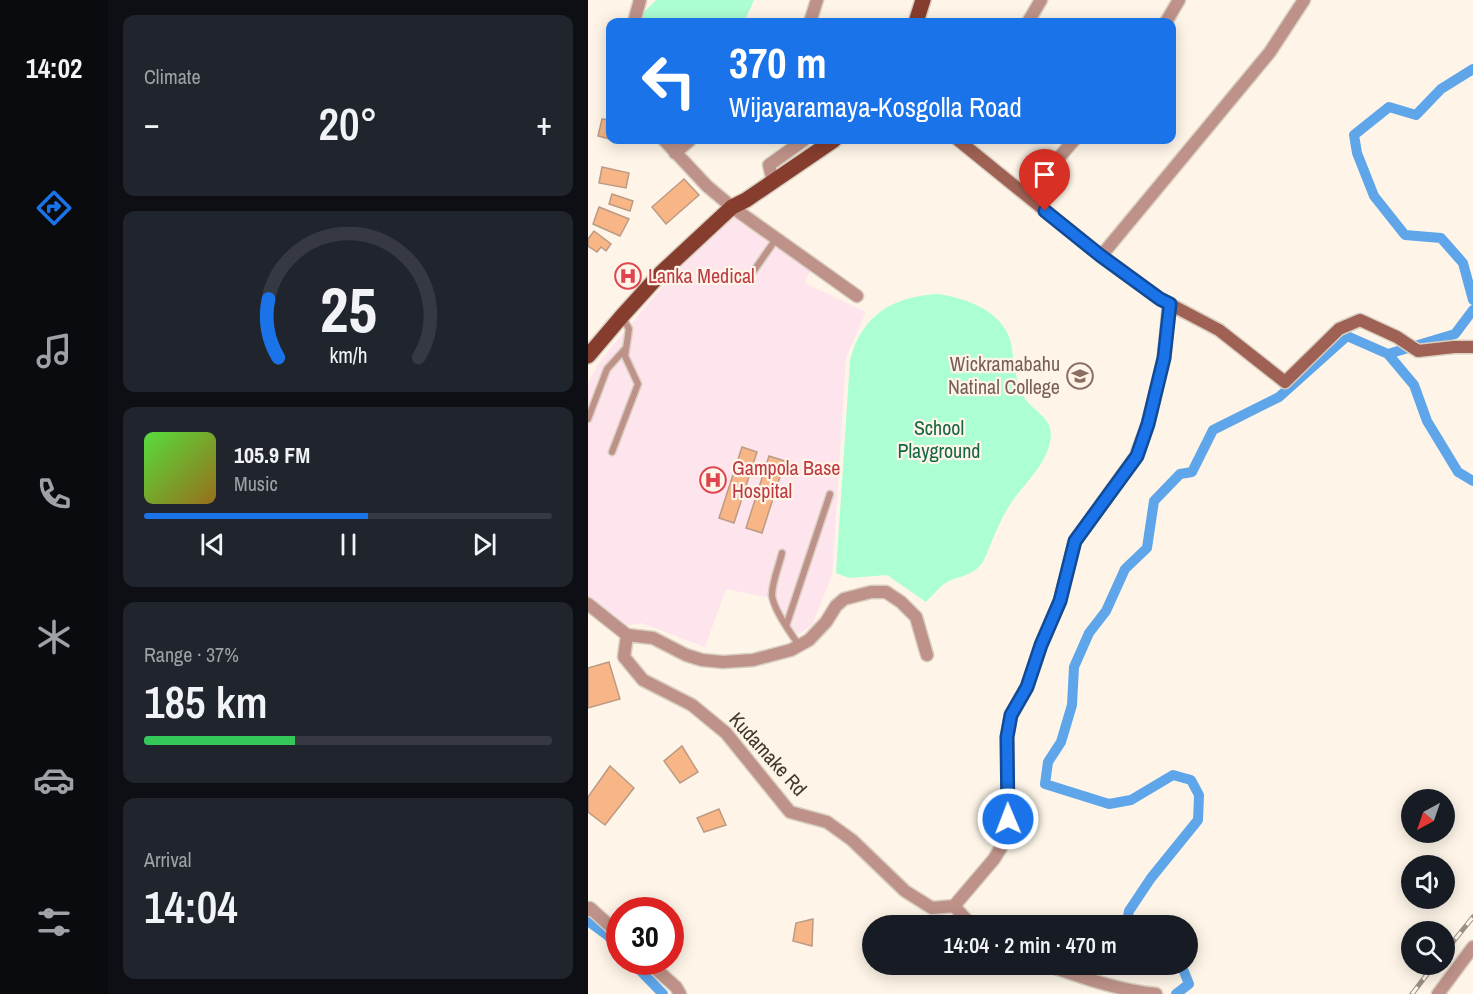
<!DOCTYPE html>
<html lang="en">
<head>
<meta charset="utf-8">
<style>
  :root { --surface:#171b24; --page:#20242c; --text:#f1f3f6; --muted:#9ea1a6; --line:#363941; --accent:#1a73e8 }
  body { margin:0; font-family:"Archivo Narrow",sans-serif; background:var(--page); color:var(--text); height:100vh; display:flex; flex-direction:column; font-size:22px; white-space:nowrap }
  * { box-sizing:border-box; margin:0 }
  p { font-size:20px; color:var(--muted) }
  .icon { flex:none; width:33px; height:33px; fill:none; stroke:currentColor; stroke-width:2; stroke-linecap:round; stroke-linejoin:round }
  .map { position:relative; flex:1; overflow:hidden }
  .side { display:flex; flex-direction:column; gap:15px; padding:15px; background:#0d0f14; width:480px }
  .side>* { flex:none }
  .guide { position:absolute; left:18px; top:18px; width:570px; height:126px; border-radius:12px; box-shadow:0 3px 15px #0003; background:#1a73e8; color:#fff; overflow:hidden }
  .needle { width:39px; rotate:220deg }
  .fabs { position:absolute; left:813px; top:789px; display:grid; gap:12px }
  .fabs a { display:grid; place-items:center; width:54px; height:54px; border-radius:50%; background:var(--surface); box-shadow:0 3px 15px #0003; font-size:30px }
  .speed { position:absolute; left:18px; top:897px; display:flex; gap:12px; font-size:30px; font-weight:700; text-align:center }
  .speed>* { display:grid; place-content:center; width:78px; height:78px; border-radius:50%; background:var(--surface); box-shadow:0 3px 15px #0003; line-height:1 }
  .speed .limit { border:9px solid #d22; background:#fff; color:#111 }
  .pin { position:absolute; display:grid; place-items:center; width:51px; height:51px; color:#fff; margin:-62px -26px; border-radius:50% 50% 50% 0; rotate:-45deg; box-shadow:0 0 6px #0007 }
  .pin .icon { rotate:45deg }
  .me { position:absolute; width:66px; margin:-33px; rotate:359deg; stroke-linejoin:round; filter:drop-shadow(0 0 4px #0008) }
  .turn { display:flex; align-items:center; gap:21px; height:126px; padding:0 24px; font-size:27px }
  .turn .icon { width:78px; height:78px; stroke-width:2.5 }
  .turn b { display:block; font-size:42px; line-height:51px }
  .big { font-size:45px; font-weight:600; line-height:1.1 }
  .side .tile { flex:1; display:flex; flex-direction:column; justify-content:center; gap:9px; min-width:0; padding:0 21px; border-radius:12px; background:var(--page) }
  .side .dial { align-items:center; gap:0 }
  .dial svg { height:156px; overflow:visible; fill:none; stroke:var(--line); stroke-width:7; stroke-linecap:round; text-anchor:middle }
  .dial text { fill:var(--text); stroke:none }
  .song { display:flex; align-items:center; gap:18px }
  .cover { width:72px; height:72px; border-radius:9px; background:linear-gradient(135deg,hsl(110 70% 55%),hsl(40 70% 35%)) }
  .played { height:6px; border-radius:3px; background:linear-gradient(90deg,var(--accent) 55%,var(--line) 55%) }
  .keys { display:flex; justify-content:space-around; direction:ltr }
  .heat { display:flex; justify-content:space-between; align-items:center; font-size:33px; direction:ltr }
  .charge { height:9px; border-radius:4px; background:linear-gradient(90deg,#34c759 37%,var(--line) 0) }
  .trip { position:absolute; left:274px; top:915px; width:336px; height:60px; border-radius:30px; background:var(--surface); box-shadow:0 3px 15px #0003; font-weight:600; line-height:60px; text-align:center }
  main { display:flex; flex:1; min-height:0 }
  .tab-bar { display:flex; flex-direction:column; width:108px; justify-content:space-around; align-items:center; background:#090b0e; color:var(--muted) }
  .tab-bar .icon { width:42px; height:42px }
  .tab-bar .active { color:var(--accent) }
  .tab-bar b { font-size:27px; color:var(--text) }
  .map>svg:first-child { display:block }
  .medical { fill:#fee4ed }
  .green { fill:#acfed3 }
  .lines { fill:none; stroke-linecap:round; stroke-linejoin:round }
  .canal { stroke:#5ea5ea; stroke-width:10 }
  .building { fill:#f8b586; stroke:#bb9b85; stroke-width:1.5 }
  .lane-casing { stroke:#d8cfc2; stroke-width:9 }
  .street-casing { stroke:#d8cfc2; stroke-width:15 }
  .secondary-casing { stroke:#d8cfc2; stroke-width:15 }
  .primary-casing { stroke:#d8cfc2; stroke-width:18 }
  .lane { stroke:#be9288; stroke-width:6 }
  .street { stroke:#be9288; stroke-width:12 }
  .secondary { stroke:#9f6153; stroke-width:12 }
  .primary { stroke:#873d2d; stroke-width:15 }
  .rail-casing { stroke:#9a9184; stroke-width:5 }
  .rail { stroke:#fef5e8; stroke-width:3; stroke-dasharray:9; stroke-linecap:butt }
  .route-casing { stroke:#114b97; stroke-width:15 }
  .route { stroke:#1a73e8; stroke-width:10 }
  .labels { text-anchor:middle; stroke-width:4.5; stroke-linejoin:round; paint-order:stroke }
  .health-label { font-size:20px; fill:#be3a42; stroke:#fef5e8; text-anchor:start }
  .education-label { font-size:20px; fill:#785e54; stroke:#fef5e8; text-anchor:end }
  .park-label { font-size:20px; fill:#156645; stroke:#fef5e8 }
  .street-label { font-size:20px; fill:#40382b; stroke:#fef5e8 }
</style>
</head>
<body>
<main>
<nav class="tab-bar">
<b>14:02</b>
<svg class="icon active" aria-label="directions" viewBox="0 0 24 24"><path d="M12 3l9 9-9 9-9-9zM9 14v-3h6M13 9l2 2-2 2"/></svg>
<svg class="icon" aria-label="music" viewBox="0 0 24 24"><path d="M9 18V5l10-2v13"/><circle cx="6" cy="18" r="3"/><circle cx="16" cy="16" r="3"/></svg>
<svg class="icon" aria-label="phone" viewBox="0 0 24 24"><path d="M5 4h4l2 5-3 2q2 4 5 5l2-3 5 2v4C11 20 4 13 5 4z"/></svg>
<svg class="icon" aria-label="climate" viewBox="0 0 24 24"><path d="M12 3v18M4 7l16 10M4 17L20 7"/></svg>
<svg class="icon" aria-label="car" viewBox="0 0 24 24"><path d="M5 17H2v-5l4-1 3-4h7l3 4 3 1v5h-3M9 17h6M6 11h13"/><circle cx="7" cy="17" r="2"/><circle cx="17" cy="17" r="2"/></svg>
<svg class="icon" aria-label="filters" viewBox="0 0 24 24"><path d="M4 7h16M4 17h16"/><circle cx="9" cy="7" r="2"/><circle cx="15" cy="17" r="2"/></svg>
</nav>
<section class="side">
<div class="tile"><p>Climate</p>
<div class="heat"><a>−</a><b class="big">20°</b><a>+</a></div>
</div>
<div class="tile dial"><svg viewBox="0 0 100 80">
<path d="M14 69A42 42 0 1 1 86 69"/>
<path d="M14 69A42 42 0 0 1 9 39" stroke="#1a73e8"/>
<text x="50" y="56" font-size="32" font-weight="700">25</text>
<text x="50" y="72" font-size="11">km/h</text>
</svg></div>
<div class="tile">
<div class="song"><i class="cover"></i><div><b>105.9 FM</b><p>Music</p></div></div>
<div class="played"></div>
<div class="keys"><svg class="icon" aria-label="previous" viewBox="0 0 24 24"><path d="M18 5L8 12l10 7zM5 5v14"/></svg><svg class="icon" aria-label="pause" viewBox="0 0 24 24"><path d="M8 5v14M16 5v14"/></svg><svg class="icon" aria-label="next" viewBox="0 0 24 24"><path d="M6 5l10 7-10 7zM19 5v14"/></svg></div>
</div>
<div class="tile"><p>Range · 37%</p><b class="big">185 km</b><div class="charge"></div></div>
<div class="tile"><p>Arrival</p><b class="big">14:04</b></div>
</section>
<div class="map">
<svg width="885" height="994" viewBox="0 0 885 994">
  <rect width="100%" height="100%" fill="#fef5e8"/>
  <path class="medical" d="M145 214 226 261 217 283 278 312 258 357 244 576 224 625 214 632 205 636 182 598 138 589 117 647 53 623 37 626 0 597V383L9 366 21 350 64 299 124 232Z"/>
  <path class="green" d="M68 0H166L156 22H51L56 12Z
    M351 294C378 299 407 308 420 334 423 341 424 349 425 357 428 370 428 385 436 397 449 416 469 418 461 446 455 468 435 485 423 503 411 521 404 542 395 562 382 579 371 574 356 584 350 589 344 596 338 602L299 575 261 578 248 573 262 360C274 314 306 296 351 294Z"/>
  <g class="lines">
    <path class="canal" d="M885 69 853 89 828 115 801 107 766 135 769 153 786 196 817 235 853 238 875 263 885 300
      M800 354 826 385 839 421 870 472 885 481
      M0 921 19 935 32 948
      M538 926 541 911 563 878 610 820 611 795 603 780 585 775 543 800 521 804 457 784 460 762 473 742 484 705 486 667 501 633 518 611 537 569 559 548 566 501 592 474 604 472 625 430 691 397 759 336 800 354 867 334 885 310
      M44 962 75 994
      M588 994 601 984 593 964"/>
  </g>
  <path class="building" d="M14 119 22 120V139L10 136Z
    M14 167 41 173 38 188 11 183Z
    M96 179 111 195 78 224 64 207Z
    M24 194 45 201 42 211 21 204Z
    M11 207 41 219 32 236 5 224Z
    M6 231 23 244 18 251 13 247 9 252 0 246V239Z
    M154 447 169 452 146 523 131 518Z
    M181 456 197 461 174 533 158 528Z
    M21 662 32 699 0 708V668Z
    M94 746 110 772 92 783 76 761Z
    M22 766 46 788 17 825 0 812V797Z
    M131 809 138 825 116 832 109 818Z
    M225 919 224 946 205 941 208 923Z"/>
  <g class="lines">
    <g class="lane-casing">
      <path id="lane" d="M165 272 188 239
        M0 419 19 369 38 348
        M24 452 50 384 37 356 41 329 34 316
        M194 553C191 566 184 582 184 595 185 608 203 634 211 645
        M198 626 242 494"/>
    </g>
    <g class="street-casing">
      <path id="street" d="M46 22 52 0
        M222 22 229 0
        M440 22 453 0
        M578 22 591 0
        M76 140 119 186 144 207 269 296
        M87 153 102 140
        M185 181 181 165 216 140
        M439 195 486 140
        M513 256 682 52 716 0
        M0 604 39 635
        M39 635 36 657 55 680 104 705 138 733 202 812 239 822 264 840 317 891 344 908 366 906 384 926
        M39 635 65 638 98 655 114 660 135 662 165 660 203 650 221 640 238 622 248 606 256 599 283 592H298L313 602 328 617 339 655
        M366 906 406 859 417 841 420 819 419 737 423 715 439 687 453 645 472 601 487 541 548 456 560 424 576 358 581 304
        M0 910 2 908 32 935
        M60 962 88 987 92 994
        M456 964C493 977 529 990 568 994
        M850 994 885 947"/>
    </g>
    <g class="secondary-casing">
      <path id="secondary" d="M370 140 513 256 572 299 631 330 697 382 751 329 772 320 809 337 830 351 866 347H885"/>
    </g>
    <g class="primary-casing">
      <path id="primary" d="M328 22 335 0
        M0 356 34 316 73 273 144 207 158 200 246 140"/>
    </g>
    <use href="#lane" class="lane"/>
    <use href="#street" class="street"/>
    <use href="#secondary" class="secondary"/>
    <use href="#primary" class="primary"/>
    <g class="rail-casing">
      <path id="rail" d="M856 953 885 917
        M824 994 847 964"/>
    </g>
    <use href="#rail" class="rail"/>
  </g>
  <g class="lines">
    <g class="route-casing">
      <path id="route" d="M420 819 419 737 423 715 439 687 453 645 472 601 487 541 549 456 560 424 576 358 582 304 572 299 513 256 457 211"/>
    </g>
    <use href="#route" class="route"/>
  </g>
  <defs>
    <g id="hospital-ring" transform="scale(1.35)"><circle r="9.5" fill="#fef5e8" stroke="#e0444e" stroke-width="1.5"/><path d="M-5-5h3v3.5h4V-5h3V5h-3V1.5h-4V5h-3Z" fill="#e0444e"/></g>
    <g id="school-ring" transform="scale(1.35)"><circle r="9.5" fill="#fef5e8" stroke="#8d6e63" stroke-width="1.5"/><path d="M0-5L7-2L0 1L-7-2ZM-4 1L0 2.5L4 1V4Q0 6-4 4Z" fill="#8d6e63"/></g>
  </defs>
  <g fill-rule="evenodd">
    <use href="#hospital-ring" x="40" y="276"/>
    <use href="#school-ring" x="492" y="376"/>
    <use href="#hospital-ring" x="125" y="480"/>
  </g>
  <g class="labels">
    <g class="health-label">
      <text x="60" y="283">Lanka Medical</text>
      <text x="144" y="475">Gampola Base<tspan x="144" dy="23">Hospital</tspan></text>
    </g>
    <g class="education-label">
      <text x="472" y="371">Wickramabahu<tspan x="472" dy="23">Natinal College</tspan></text>
    </g>
    <g class="park-label">
      <text x="351" y="435">School<tspan x="351" dy="23">Playground</tspan></text>
    </g>
    <g class="street-label">
      <text transform="translate(180 754) rotate(48)" y="7">Kudamake Rd</text>
    </g>
  </g>
</svg>
<div class="fabs">
<a><svg class="needle" viewBox="-14 -14 28 28"><path d="M0-13l5 13h-10z" fill="#e53935"/><path d="M0 13l5-13h-10z" fill="#9ea1a6"/></svg></a>
<a><svg class="icon" aria-label="sound" viewBox="0 0 24 24"><path d="M4 9h4l5-4v14l-5-4H4zM17 9q2 3 0 6"/></svg></a>
<a><svg class="icon" aria-label="search" viewBox="0 0 24 24"><circle cx="10" cy="10" r="6"/><path d="M15 15l6 6"/></svg></a>
</div>
<div class="speed"><div class="limit">30</div></div>
<div class="pin" style="left:457px;top:211px;background:#d93025"><svg class="icon" aria-label="arrive" viewBox="0 0 24 24"><path d="M6 21V4h12l-3 4 3 4H6"/></svg></div>
<svg class="me" style="left:420px;top:819px" viewBox="-20 -20 40 40"><circle r="17" fill="#1a73e8" stroke="#fff" stroke-width="3"/><path d="M0-11L8 9 0 5-8 9z" fill="#fff"/></svg>
<div class="trip">14:04 · 2 min · 470 m</div>
<div class="guide">
<div class="turn"><svg class="icon" aria-label="left" viewBox="0 0 24 24"><path d="M17 20v-9H6M10 6l-5 5 5 5"/></svg><div><b>370 m</b>Wijayaramaya-Kosgolla Road</div></div>
</div>
</div>
</main>
</body>
</html>
